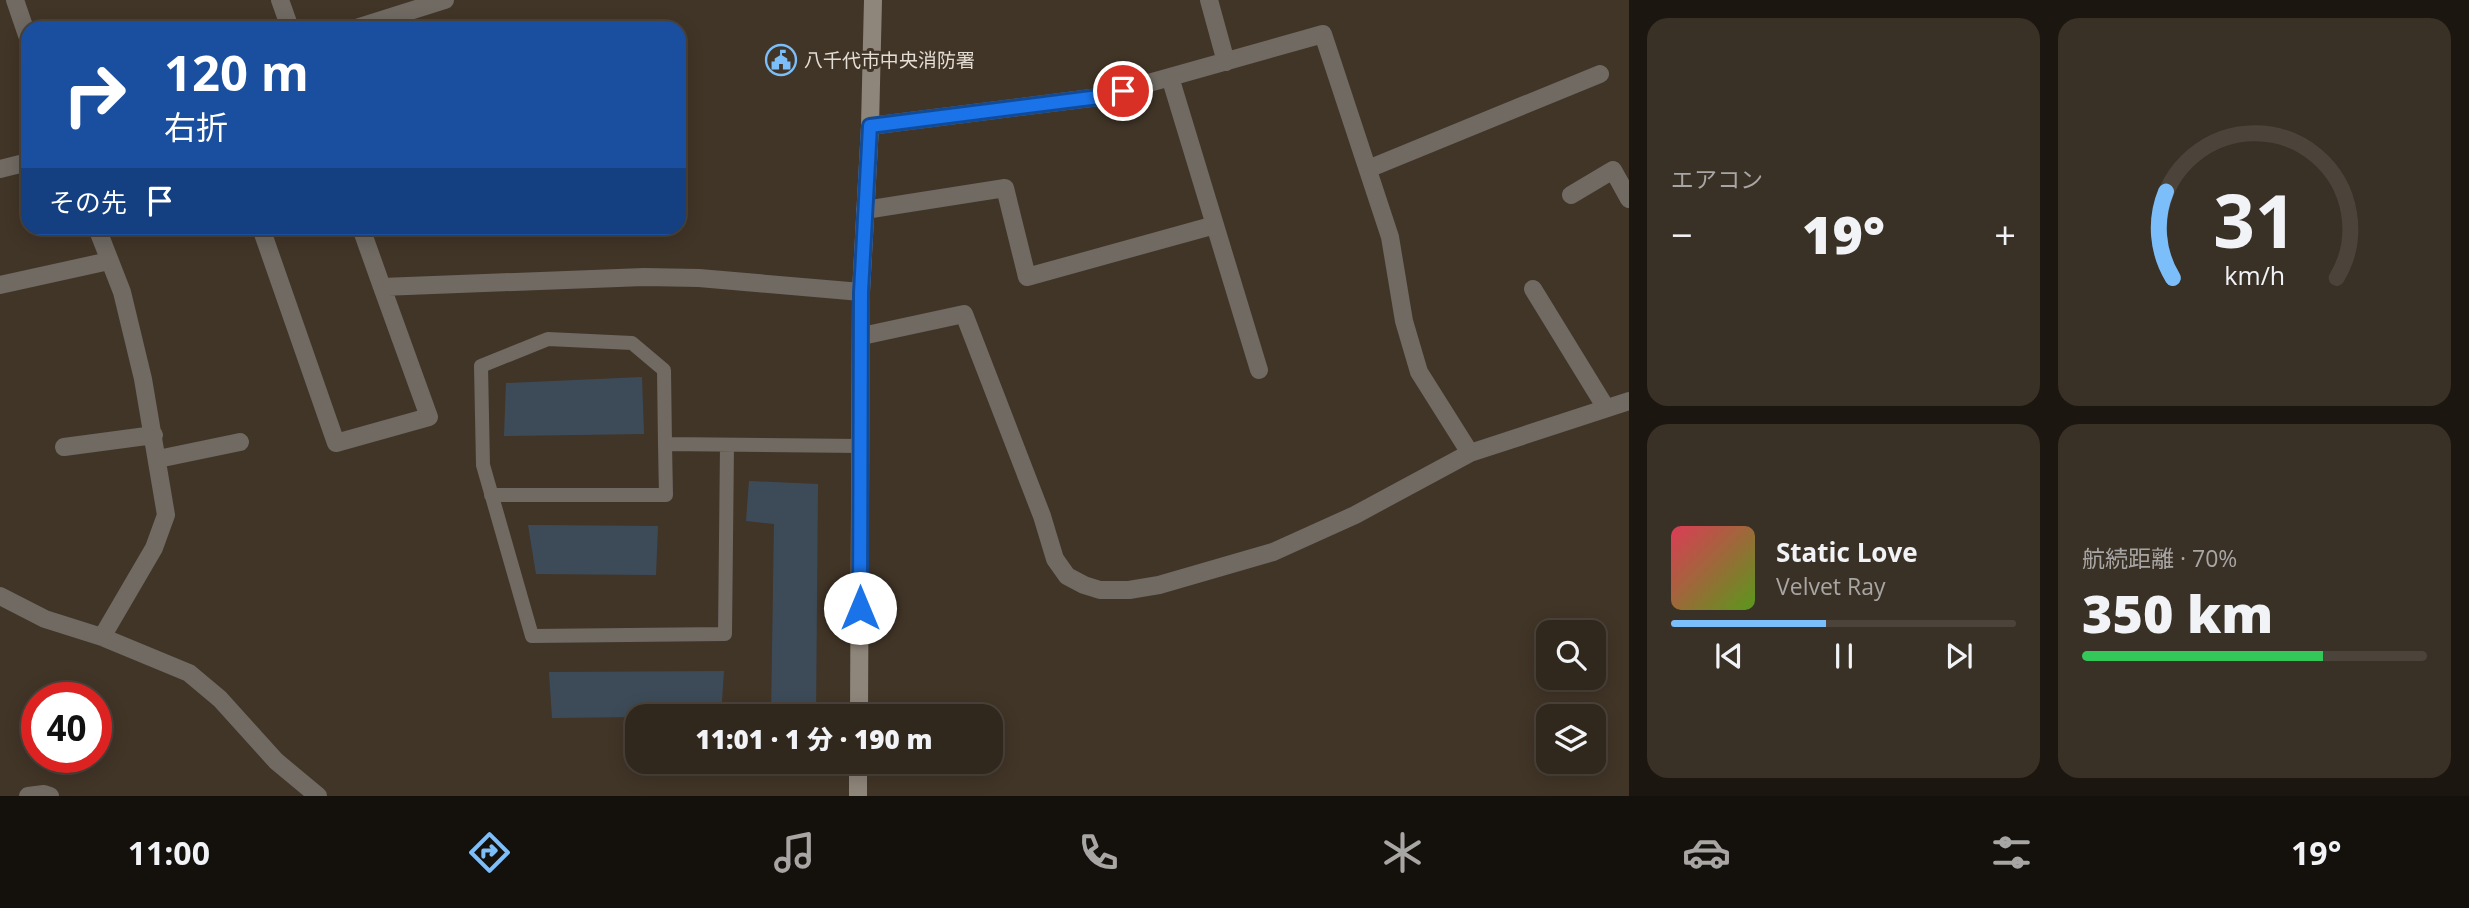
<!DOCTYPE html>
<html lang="ja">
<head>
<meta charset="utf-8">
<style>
  :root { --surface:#31281d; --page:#393026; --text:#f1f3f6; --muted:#a8a6a4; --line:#4c443b; --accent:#7bbef9 }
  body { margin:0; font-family:"Open Sans","Noto Sans JP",sans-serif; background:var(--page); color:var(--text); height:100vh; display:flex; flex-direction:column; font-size:26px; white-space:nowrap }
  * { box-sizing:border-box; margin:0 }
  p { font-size:23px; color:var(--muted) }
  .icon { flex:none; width:38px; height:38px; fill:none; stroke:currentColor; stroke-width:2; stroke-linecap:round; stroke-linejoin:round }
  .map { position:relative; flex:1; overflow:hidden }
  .drawer { display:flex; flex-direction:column; gap:18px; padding:18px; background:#1b1610; width:840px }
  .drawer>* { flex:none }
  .banner { position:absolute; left:21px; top:21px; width:665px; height:214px; border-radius:21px; box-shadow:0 4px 18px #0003,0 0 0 2px var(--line); background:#1a4fa0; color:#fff; overflow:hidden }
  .fabs { position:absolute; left:1536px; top:620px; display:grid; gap:14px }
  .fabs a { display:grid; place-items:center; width:70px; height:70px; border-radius:14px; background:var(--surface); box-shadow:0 4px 18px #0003,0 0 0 2px var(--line); font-size:35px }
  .speed { position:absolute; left:21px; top:682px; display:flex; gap:14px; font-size:35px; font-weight:700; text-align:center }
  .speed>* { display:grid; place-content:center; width:91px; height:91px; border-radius:50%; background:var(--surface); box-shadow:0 4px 18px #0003,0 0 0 2px var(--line); line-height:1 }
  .speed .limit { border:10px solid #d22; background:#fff; color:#111 }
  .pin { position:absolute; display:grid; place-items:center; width:60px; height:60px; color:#fff; margin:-30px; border:4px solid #fff; border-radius:50%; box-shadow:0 2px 7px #0007 }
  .me { position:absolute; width:77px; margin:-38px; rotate:0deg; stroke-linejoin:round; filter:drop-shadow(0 0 5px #0008) }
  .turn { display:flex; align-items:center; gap:24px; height:147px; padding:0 28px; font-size:32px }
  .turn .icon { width:91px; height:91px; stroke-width:2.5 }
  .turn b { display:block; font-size:49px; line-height:60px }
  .then { display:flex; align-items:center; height:66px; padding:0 28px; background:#0003; gap:14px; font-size:26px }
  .big { font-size:52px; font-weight:800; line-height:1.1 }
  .drawer .card { flex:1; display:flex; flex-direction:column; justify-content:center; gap:10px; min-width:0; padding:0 24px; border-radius:21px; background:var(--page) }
  .drawer .dial { align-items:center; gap:0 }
  .dial svg { height:182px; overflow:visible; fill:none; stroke:var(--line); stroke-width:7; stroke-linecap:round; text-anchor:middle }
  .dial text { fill:var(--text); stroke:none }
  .song { display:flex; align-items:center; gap:21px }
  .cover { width:84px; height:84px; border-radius:10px; background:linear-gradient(135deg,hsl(350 70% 55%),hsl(90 70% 35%)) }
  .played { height:7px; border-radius:4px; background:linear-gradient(90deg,var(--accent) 45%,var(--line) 45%) }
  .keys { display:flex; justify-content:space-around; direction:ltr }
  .heat { display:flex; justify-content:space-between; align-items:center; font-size:38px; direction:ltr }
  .charge { height:10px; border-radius:5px; background:linear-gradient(90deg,#34c759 70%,var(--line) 0) }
  .drawer .tiles { flex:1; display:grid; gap:18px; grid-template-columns:repeat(2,1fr) }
  .trip { position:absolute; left:625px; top:704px; width:378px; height:70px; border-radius:21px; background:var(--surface); box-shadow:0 4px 18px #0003,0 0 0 2px var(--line); font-weight:800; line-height:70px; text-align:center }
  .menu { display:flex; height:112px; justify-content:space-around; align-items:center; background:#14100c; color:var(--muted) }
  .menu .icon { width:49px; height:49px }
  .menu .current { color:var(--accent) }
  .menu b { font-size:32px; color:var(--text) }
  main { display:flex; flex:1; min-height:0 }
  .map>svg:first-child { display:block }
  .building { fill:#3d4b59 }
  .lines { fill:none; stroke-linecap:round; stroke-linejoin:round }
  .lane { stroke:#706a63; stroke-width:14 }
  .street { stroke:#706a63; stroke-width:18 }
  .secondary { stroke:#8f867b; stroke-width:18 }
  .route-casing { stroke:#114b97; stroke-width:18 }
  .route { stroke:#1a73e8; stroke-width:12 }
  .labels { text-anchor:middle; stroke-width:6; stroke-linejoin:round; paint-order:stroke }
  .poi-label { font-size:19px; fill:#e5ded5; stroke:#413527; text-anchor:start }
</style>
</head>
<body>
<main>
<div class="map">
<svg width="1629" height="796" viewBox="0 0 1629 796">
  <rect width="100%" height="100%" fill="#413527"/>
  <path class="building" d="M642 377 644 434 504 436 506 383Z
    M749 481 818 484 816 716H771L774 524 746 521Z
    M528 525 658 526 656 575 536 574Z
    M724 671 721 716 552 718 549 672Z"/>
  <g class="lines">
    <path class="lane" d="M727 445 725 634 532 636 483 465 481 366 548 339 632 343 664 370 665 444 861 446
      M491 495H666L665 444"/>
    <path class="street" d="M15 0 28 38
      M280 0 290 28
      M1209 0 1226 62
      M356 28 445 0
      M1170 77 1259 370
      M870 126 1099 97 1323 34 1390 237 1404 321 1419 372 1470 453
      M0 169 28 162
      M1368 169 1600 74
      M1571 195 1613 170 1629 199
      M865 210 1005 188 1027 277 1215 225
      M97 228 122 292 143 379 166 515 154 548 102 637
      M261 228 336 443 429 417 382 287
      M361 228 382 287 644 277 699 278 861 292
      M0 285 109 261
      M1533 289 1606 408
      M862 336 964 314 1042 516 1055 559 1067 576 1084 585 1100 590H1129L1159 585 1273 552 1355 515 1470 453 1629 401
      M64 447 154 435
      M158 459 240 442
      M0 596 45 619 102 637 189 673 220 699 276 761 318 796
      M28 796 44 794 50 796"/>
    <path class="secondary" d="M859 716 861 292 870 126 873 0
      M858 796V761"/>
  </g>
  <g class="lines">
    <g class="route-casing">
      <path id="route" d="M860 608 861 292 870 126 1099 97 1123 91"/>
    </g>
    <use href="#route" class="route"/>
  </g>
  <defs>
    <g id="civic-ring" transform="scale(1.575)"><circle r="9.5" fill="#413527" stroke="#7bbef9" stroke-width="1.5"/><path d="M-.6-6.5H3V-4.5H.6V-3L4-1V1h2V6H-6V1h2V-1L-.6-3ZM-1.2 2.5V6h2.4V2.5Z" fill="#7bbef9"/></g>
  </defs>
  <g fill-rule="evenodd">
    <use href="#civic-ring" x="781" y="60"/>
  </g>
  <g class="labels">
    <g class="poi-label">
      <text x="804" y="67">八千代市中央消防署</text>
    </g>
  </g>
</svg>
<div class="fabs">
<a><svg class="icon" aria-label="search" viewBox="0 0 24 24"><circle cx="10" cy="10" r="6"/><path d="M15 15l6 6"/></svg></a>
<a><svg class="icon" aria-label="layers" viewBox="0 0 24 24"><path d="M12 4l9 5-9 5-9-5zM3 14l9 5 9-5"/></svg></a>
</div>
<div class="speed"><div class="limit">40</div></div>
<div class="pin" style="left:1123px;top:91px;background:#d93025"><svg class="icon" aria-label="arrive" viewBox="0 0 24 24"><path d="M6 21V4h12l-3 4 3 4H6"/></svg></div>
<svg class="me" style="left:860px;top:608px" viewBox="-20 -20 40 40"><circle r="19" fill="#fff"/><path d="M0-13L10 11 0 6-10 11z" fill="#1a73e8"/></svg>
<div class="trip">11:01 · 1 分 · 190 m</div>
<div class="banner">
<div class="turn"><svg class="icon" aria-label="right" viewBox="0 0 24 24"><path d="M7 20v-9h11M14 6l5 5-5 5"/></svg><div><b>120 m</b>右折</div></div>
<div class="then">その先<svg class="icon" aria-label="arrive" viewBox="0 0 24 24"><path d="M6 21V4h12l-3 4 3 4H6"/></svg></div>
</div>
</div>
<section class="drawer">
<div class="tiles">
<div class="card"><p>エアコン</p>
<div class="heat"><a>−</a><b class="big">19°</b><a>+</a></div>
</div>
<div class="card dial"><svg viewBox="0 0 100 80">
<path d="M14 69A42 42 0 1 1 86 69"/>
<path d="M14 69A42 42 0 0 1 11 31" stroke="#7bbef9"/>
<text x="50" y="56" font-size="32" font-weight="700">31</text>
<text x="50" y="72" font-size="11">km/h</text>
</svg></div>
<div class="card">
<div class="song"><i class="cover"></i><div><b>Static Love</b><p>Velvet Ray</p></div></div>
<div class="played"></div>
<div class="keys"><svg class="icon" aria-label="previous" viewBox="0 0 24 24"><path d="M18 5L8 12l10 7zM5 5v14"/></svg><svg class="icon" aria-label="pause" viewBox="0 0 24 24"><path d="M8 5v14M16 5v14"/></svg><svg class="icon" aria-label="next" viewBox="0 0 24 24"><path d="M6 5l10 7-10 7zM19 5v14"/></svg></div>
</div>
<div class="card"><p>航続距離 · 70%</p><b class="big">350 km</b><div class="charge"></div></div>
</div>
</section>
</main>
<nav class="menu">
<b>11:00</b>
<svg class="icon current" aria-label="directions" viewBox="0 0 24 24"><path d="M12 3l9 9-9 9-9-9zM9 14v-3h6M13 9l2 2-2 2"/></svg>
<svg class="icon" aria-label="music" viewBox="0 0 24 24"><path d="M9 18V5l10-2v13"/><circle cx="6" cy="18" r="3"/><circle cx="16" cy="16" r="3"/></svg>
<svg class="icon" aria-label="phone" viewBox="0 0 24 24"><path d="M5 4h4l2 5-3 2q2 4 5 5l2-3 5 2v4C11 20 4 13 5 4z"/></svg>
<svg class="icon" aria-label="climate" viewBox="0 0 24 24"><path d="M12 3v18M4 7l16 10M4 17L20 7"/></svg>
<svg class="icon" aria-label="car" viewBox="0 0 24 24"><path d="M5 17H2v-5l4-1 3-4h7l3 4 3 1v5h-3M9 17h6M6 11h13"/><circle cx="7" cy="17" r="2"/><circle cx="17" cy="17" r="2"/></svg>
<svg class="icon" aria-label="filters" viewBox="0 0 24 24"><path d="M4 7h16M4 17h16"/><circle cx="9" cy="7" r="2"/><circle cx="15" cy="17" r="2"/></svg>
<b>19°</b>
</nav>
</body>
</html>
